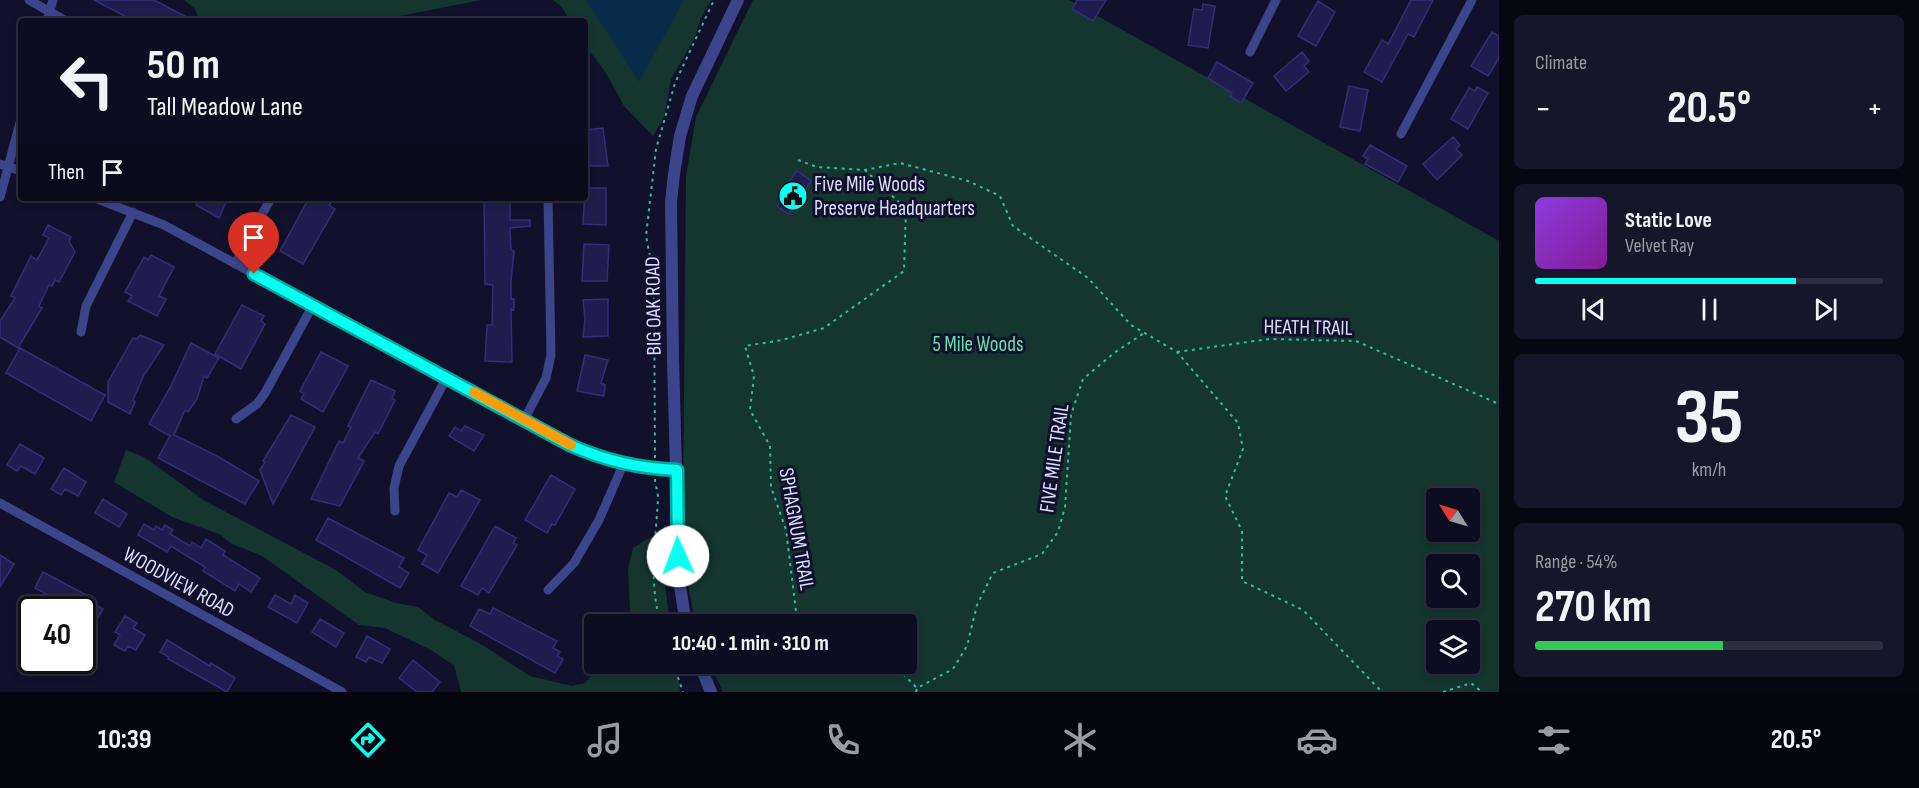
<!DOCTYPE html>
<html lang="en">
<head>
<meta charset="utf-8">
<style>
  :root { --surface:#0d0d21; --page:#16162a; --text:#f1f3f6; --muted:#9a9ca5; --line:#2d2d3f; --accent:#08fff2 }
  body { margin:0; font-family:"Sofia Sans Condensed",sans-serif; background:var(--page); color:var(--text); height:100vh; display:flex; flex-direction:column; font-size:22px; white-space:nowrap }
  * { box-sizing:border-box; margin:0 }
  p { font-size:20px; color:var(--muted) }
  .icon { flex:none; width:33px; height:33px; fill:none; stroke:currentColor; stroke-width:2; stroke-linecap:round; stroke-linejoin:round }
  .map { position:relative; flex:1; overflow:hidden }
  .drawer { display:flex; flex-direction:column; gap:15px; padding:15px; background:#070712; width:420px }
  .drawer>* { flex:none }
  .top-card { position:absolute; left:18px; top:18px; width:570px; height:183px; border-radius:6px; box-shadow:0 3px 9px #0003,0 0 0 2px var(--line); background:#0d0d21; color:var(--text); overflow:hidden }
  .needle { width:39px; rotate:307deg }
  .fabs { position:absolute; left:1426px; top:488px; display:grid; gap:12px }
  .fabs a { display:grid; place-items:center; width:54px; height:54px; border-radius:6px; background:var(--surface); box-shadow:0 3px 9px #0003,0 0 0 2px var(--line); font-size:30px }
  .speed { position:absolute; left:18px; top:596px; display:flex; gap:12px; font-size:30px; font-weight:700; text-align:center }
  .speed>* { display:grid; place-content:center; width:78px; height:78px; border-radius:50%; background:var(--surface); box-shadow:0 3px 9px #0003,0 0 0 2px var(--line); line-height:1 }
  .speed .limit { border:3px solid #111; border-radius:9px; background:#fff; color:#111 }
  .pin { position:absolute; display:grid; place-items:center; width:51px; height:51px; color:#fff; margin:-62px -26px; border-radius:50% 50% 50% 0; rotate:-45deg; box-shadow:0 0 6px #0007 }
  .pin .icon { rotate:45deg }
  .me { position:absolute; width:66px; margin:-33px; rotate:358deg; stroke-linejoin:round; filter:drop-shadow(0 0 4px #0008) }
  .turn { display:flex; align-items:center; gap:21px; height:126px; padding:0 30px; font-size:27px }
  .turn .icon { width:78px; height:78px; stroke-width:2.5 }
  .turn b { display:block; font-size:42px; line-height:51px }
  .then { display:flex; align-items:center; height:57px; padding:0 30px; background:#0003; gap:12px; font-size:22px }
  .big { font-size:45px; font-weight:700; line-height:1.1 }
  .drawer .widget { flex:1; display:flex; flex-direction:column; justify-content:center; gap:9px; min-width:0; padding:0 21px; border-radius:9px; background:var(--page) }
  .drawer .dial { align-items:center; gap:0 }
  .dial b { font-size:78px; line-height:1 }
  .song { display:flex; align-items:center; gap:18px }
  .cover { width:72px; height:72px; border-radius:9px; background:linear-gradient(135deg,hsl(270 70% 55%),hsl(290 70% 35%)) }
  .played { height:6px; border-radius:3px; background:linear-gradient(90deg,var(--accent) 75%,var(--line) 75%) }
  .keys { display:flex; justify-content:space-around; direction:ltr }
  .heat { display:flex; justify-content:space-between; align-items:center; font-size:33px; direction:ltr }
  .charge { height:9px; border-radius:4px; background:linear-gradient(90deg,#34c759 54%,var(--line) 0) }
  .trip { position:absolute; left:584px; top:614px; width:333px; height:60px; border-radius:6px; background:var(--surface); box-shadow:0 3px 9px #0003,0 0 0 2px var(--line); font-weight:700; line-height:60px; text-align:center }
  .dock { display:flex; height:96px; justify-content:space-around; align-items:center; background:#05050d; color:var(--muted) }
  .dock .icon { width:42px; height:42px }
  .dock .active { color:var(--accent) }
  .dock b { font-size:27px; color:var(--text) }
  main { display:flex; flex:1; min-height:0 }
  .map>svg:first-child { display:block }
  .green { fill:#14362f; fill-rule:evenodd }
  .water { fill:#0a2c4b }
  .building { fill:#1f1d4d; stroke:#322e79; stroke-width:1.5 }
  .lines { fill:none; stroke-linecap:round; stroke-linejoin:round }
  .path { stroke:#2fbfa1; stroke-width:2; stroke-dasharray:3 4.5; stroke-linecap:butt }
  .minor { stroke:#3c458b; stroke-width:9 }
  .tertiary { stroke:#3c458b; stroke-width:12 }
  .route-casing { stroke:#05a69d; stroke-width:15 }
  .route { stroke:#08fff2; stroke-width:10 }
  .slow { stroke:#f59e0b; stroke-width:10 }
  .labels { text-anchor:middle; stroke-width:6; stroke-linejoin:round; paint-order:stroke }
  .poi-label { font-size:21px; fill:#dcddff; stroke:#11112c; text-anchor:start }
  .street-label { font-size:21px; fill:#dcddff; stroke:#11112c }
  .park-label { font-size:21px; fill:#64e2af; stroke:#11112c }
</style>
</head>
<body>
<main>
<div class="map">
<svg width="1499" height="692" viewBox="0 0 1499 692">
  <rect width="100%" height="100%" fill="#11112c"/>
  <path class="green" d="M184 0H481L375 21H200L195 9Z
    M553 0H711L700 20 695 37 671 79 664 117 653 136 624 106 606 73 585 45V21H570L561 6Z
    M753 0H1069L1499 241V692H723L710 663H906V624H696L686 577 683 508 686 176 696 117ZM1437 498H1470V531H1437ZM1437 564H1470V597H1437ZM1437 630H1470V663H1437Z
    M126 450 144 457 205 501 336 570 365 592 396 603 418 607 435 620 479 643 530 676 572 686 585 683 602 663H677L680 692H461L454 665 429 649 385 628 359 625 262 556 232 544 219 534 172 517 114 482Z
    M663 536V569L670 624H623L630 610 628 569 633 548 649 538Z"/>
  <path class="water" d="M586 0H684L639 82Z"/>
  <path class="building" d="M94 0H154L194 21H134Z
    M1077 0H1106L1093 21 1072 9Z
    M1411 0H1433L1414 37 1408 34 1382 82 1364 72 1382 40 1388 44Z
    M1318 1 1335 12 1316 46 1298 36Z
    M1203 4 1215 6 1208 48 1188 45 1194 9 1202 10Z
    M1492 32 1499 36V58L1488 76 1471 66Z
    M1302 52 1309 61 1304 66 1309 72 1286 91 1274 76Z
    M1217 62 1253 83 1241 103 1230 96 1232 93 1208 78Z
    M1349 86 1368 90 1360 131 1340 127Z
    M1477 87 1488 93 1468 129 1451 119 1469 88 1475 91Z
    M603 128 608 166H585V130Z
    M1453 137 1460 145 1456 149 1462 155 1437 180 1423 164Z
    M1370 145 1407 166 1398 182 1365 164 1368 159 1363 156Z
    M797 171 811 181 789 214 777 206 791 185 788 183Z
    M585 188H606V225L583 224Z
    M199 198H228L219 218 196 205Z
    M309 198H334L329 205 335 209 303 264 280 251Z
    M484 198H510V220H530V226L510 228 511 250 514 251 511 281V299H514V310L511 309 512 362 485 361 487 325H492L493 285 485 284Z
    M48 225 71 237 69 241 75 252 59 282 55 280 52 286 49 285 39 306 42 308 18 348 0 337V321L15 298 11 296 31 256 37 260 49 238 43 235Z
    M584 244 609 245 607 281H582Z
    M151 255 174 267 159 296 166 299 157 316 128 301 132 296 125 292 144 257 148 260Z
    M608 299V336L583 337 585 319 583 300Z
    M242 305 264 316 261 321 265 324 241 369 215 354Z
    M140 335 164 345 144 375 133 400 135 402 130 414 108 402V382L133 338 137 339Z
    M191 343 219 358 207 378 204 376 197 399 188 412 185 410 174 435 217 456 259 481 245 504 158 458 170 436 149 424 170 388Z
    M20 348 105 395 91 421 6 373Z
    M321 352 348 366 323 412 301 399 304 394 300 391Z
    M585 355 608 360 601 383 605 385 604 396 577 391Z
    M371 380 395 391 392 398 395 400 378 434 375 432 358 458 364 461 340 506 311 499 339 441 343 443 351 427 348 426Z
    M291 415 315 427 273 504 260 470 265 462 263 461Z
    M465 426 484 435 474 451 449 436 455 427 461 431Z
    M20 444 44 458 35 474 21 466 17 471 7 465Z
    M64 468 86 482 78 496 65 489 61 495 51 489Z
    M551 475 575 489 555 525 552 524 547 533 525 520Z
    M461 490 480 500 438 573 422 564 427 555 418 550 449 493 457 497Z
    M103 499 127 514 119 527 95 513Z
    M328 518 404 558 399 567 409 573 400 588 316 540Z
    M144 524 154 530 156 526 162 530 165 525 173 530 170 534 190 546 192 542 201 548 206 539 225 551 223 555 260 578 251 592 239 584 235 591 203 571 205 567 171 546 167 552 138 535Z
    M495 526 516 538 513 543 517 545 489 593 482 588 478 595 461 586Z
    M0 555 14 564 0 587Z
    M43 572 92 598 90 602 103 609 93 626 82 620V609H74L35 588Z
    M275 595 291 604 295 595 308 603 297 623 268 607Z
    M493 608 557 641 553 648 560 652 557 656 563 659 555 673 470 626 479 609 490 614Z
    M125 616 137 623 133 628 145 635 136 650 128 646 125 651 114 645 120 635 115 632Z
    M320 619 344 633 336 647 312 632Z
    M367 636 390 649 382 663 369 657 366 662 356 657Z
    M167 640 210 666 211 663 235 678 227 692 168 659 169 657 160 652Z
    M413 660 440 682 432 692H417L399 678Z"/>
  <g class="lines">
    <path class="path" d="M798 160 817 167 865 170 900 163 968 181 1000 196 1013 226 1088 278 1131 325 1177 352 1238 423 1243 449 1225 496 1242 531V581L1303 610 1382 692
      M1177 352 1269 339 1356 341 1499 404
      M655 458 654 277 646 236 656 149 675 83 714 0
      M655 479C655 485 658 491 658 498 656 540 648 583 661 624
      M803 624 796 611 786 530 771 487 770 446 750 410 754 376 745 346 782 340 824 328 904 271 906 209 865 170
      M673 663 683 692
      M846 663 897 668 917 688
      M916 692 917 688 953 669 967 646 977 605 993 573 1042 554 1058 532 1065 507 1071 415 1083 379 1114 353 1144 333
      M1443 692 1471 683 1482 692"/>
    <path class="minor" d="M29 0 66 21
      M47 21 53 0
      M1250 52 1276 0
      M1401 134 1472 0
      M0 164 21 171
      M0 197 21 119
      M95 198 164 225 570 445 623 465 677 470
      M235 264 271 198
      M81 332 86 306 133 212
      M236 419 257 404 265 393 313 305
      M524 420 546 378 551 355 548 198
      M0 503 342 692
      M395 511 394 488 399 466 447 377
      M548 590 574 563 599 520 623 465"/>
    <path class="tertiary" d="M686 624 679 580 673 358 671 202 674 174 680 136 692 96 738 0
      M699 663 711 692"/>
  </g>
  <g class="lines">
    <g class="route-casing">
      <path id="route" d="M254 274 570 445C606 461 638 468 677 470L678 556"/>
    </g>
    <use href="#route" class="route"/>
    <path class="slow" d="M474 392 571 445"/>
  </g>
  <defs>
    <g id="civic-disc" transform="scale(1.5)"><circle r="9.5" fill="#08fff2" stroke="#11112c"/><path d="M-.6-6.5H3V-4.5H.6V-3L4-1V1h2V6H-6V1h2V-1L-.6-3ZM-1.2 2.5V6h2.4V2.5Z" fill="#111"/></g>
  </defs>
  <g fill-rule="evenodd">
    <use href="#civic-disc" x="793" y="196"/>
  </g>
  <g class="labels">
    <g class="poi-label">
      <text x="814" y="191">Five Mile Woods<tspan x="814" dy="24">Preserve Headquarters</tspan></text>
    </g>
    <g class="street-label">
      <text transform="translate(653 306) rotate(-91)" y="7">BIG OAK ROAD</text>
      <text transform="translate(1308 327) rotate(1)" y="7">HEATH TRAIL</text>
      <text transform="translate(1054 458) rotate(-82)" y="7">FIVE MILE TRAIL</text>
      <text transform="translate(797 529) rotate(80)" y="7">SPHAGNUM TRAIL</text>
      <text transform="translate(179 582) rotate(29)" y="7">WOODVIEW ROAD</text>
    </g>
    <g class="park-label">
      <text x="978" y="351">5 Mile Woods</text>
    </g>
  </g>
</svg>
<div class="fabs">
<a><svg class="needle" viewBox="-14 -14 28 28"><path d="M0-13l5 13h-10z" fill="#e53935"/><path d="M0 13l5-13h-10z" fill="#9a9ca5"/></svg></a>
<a><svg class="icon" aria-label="search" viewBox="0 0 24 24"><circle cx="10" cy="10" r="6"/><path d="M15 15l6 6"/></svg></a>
<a><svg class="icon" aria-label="layers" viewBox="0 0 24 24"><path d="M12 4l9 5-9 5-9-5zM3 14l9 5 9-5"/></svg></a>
</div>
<div class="speed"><div class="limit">40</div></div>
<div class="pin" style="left:254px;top:274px;background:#d93025"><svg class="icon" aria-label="arrive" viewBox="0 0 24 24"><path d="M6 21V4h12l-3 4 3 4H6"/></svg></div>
<svg class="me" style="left:678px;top:556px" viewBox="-20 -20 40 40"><circle r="19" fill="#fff"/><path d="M0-13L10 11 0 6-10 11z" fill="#08fff2"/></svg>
<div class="trip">10:40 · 1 min · 310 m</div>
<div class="top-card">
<div class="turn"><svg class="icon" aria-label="left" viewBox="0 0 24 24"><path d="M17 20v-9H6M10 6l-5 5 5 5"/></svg><div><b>50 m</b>Tall Meadow Lane</div></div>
<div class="then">Then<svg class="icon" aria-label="arrive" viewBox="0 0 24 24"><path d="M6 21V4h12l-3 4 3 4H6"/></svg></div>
</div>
</div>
<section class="drawer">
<div class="widget"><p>Climate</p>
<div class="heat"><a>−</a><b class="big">20.5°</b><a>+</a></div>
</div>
<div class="widget">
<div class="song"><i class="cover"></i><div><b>Static Love</b><p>Velvet Ray</p></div></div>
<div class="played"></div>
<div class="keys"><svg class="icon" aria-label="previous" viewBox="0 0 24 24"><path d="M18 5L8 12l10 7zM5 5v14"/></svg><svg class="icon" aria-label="pause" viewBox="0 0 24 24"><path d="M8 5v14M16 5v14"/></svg><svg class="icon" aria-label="next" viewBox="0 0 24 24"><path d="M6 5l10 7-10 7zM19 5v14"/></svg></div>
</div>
<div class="widget dial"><b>35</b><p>km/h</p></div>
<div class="widget"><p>Range · 54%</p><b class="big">270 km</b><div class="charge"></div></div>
</section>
</main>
<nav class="dock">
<b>10:39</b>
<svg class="icon active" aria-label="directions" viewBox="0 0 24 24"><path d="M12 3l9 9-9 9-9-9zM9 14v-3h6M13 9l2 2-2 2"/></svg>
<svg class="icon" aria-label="music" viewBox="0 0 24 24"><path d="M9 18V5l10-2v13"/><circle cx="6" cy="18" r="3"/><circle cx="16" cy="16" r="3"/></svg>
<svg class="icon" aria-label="phone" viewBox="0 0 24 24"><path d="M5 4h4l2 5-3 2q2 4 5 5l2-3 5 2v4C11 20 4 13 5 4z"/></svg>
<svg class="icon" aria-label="climate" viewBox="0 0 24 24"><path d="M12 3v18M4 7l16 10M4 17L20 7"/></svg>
<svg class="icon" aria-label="car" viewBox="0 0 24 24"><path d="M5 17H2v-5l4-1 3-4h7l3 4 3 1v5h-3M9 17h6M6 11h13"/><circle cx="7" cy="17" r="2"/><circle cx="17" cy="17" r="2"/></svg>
<svg class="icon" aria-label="filters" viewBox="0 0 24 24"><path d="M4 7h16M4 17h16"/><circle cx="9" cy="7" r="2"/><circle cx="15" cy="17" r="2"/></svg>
<b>20.5°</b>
</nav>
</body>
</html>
